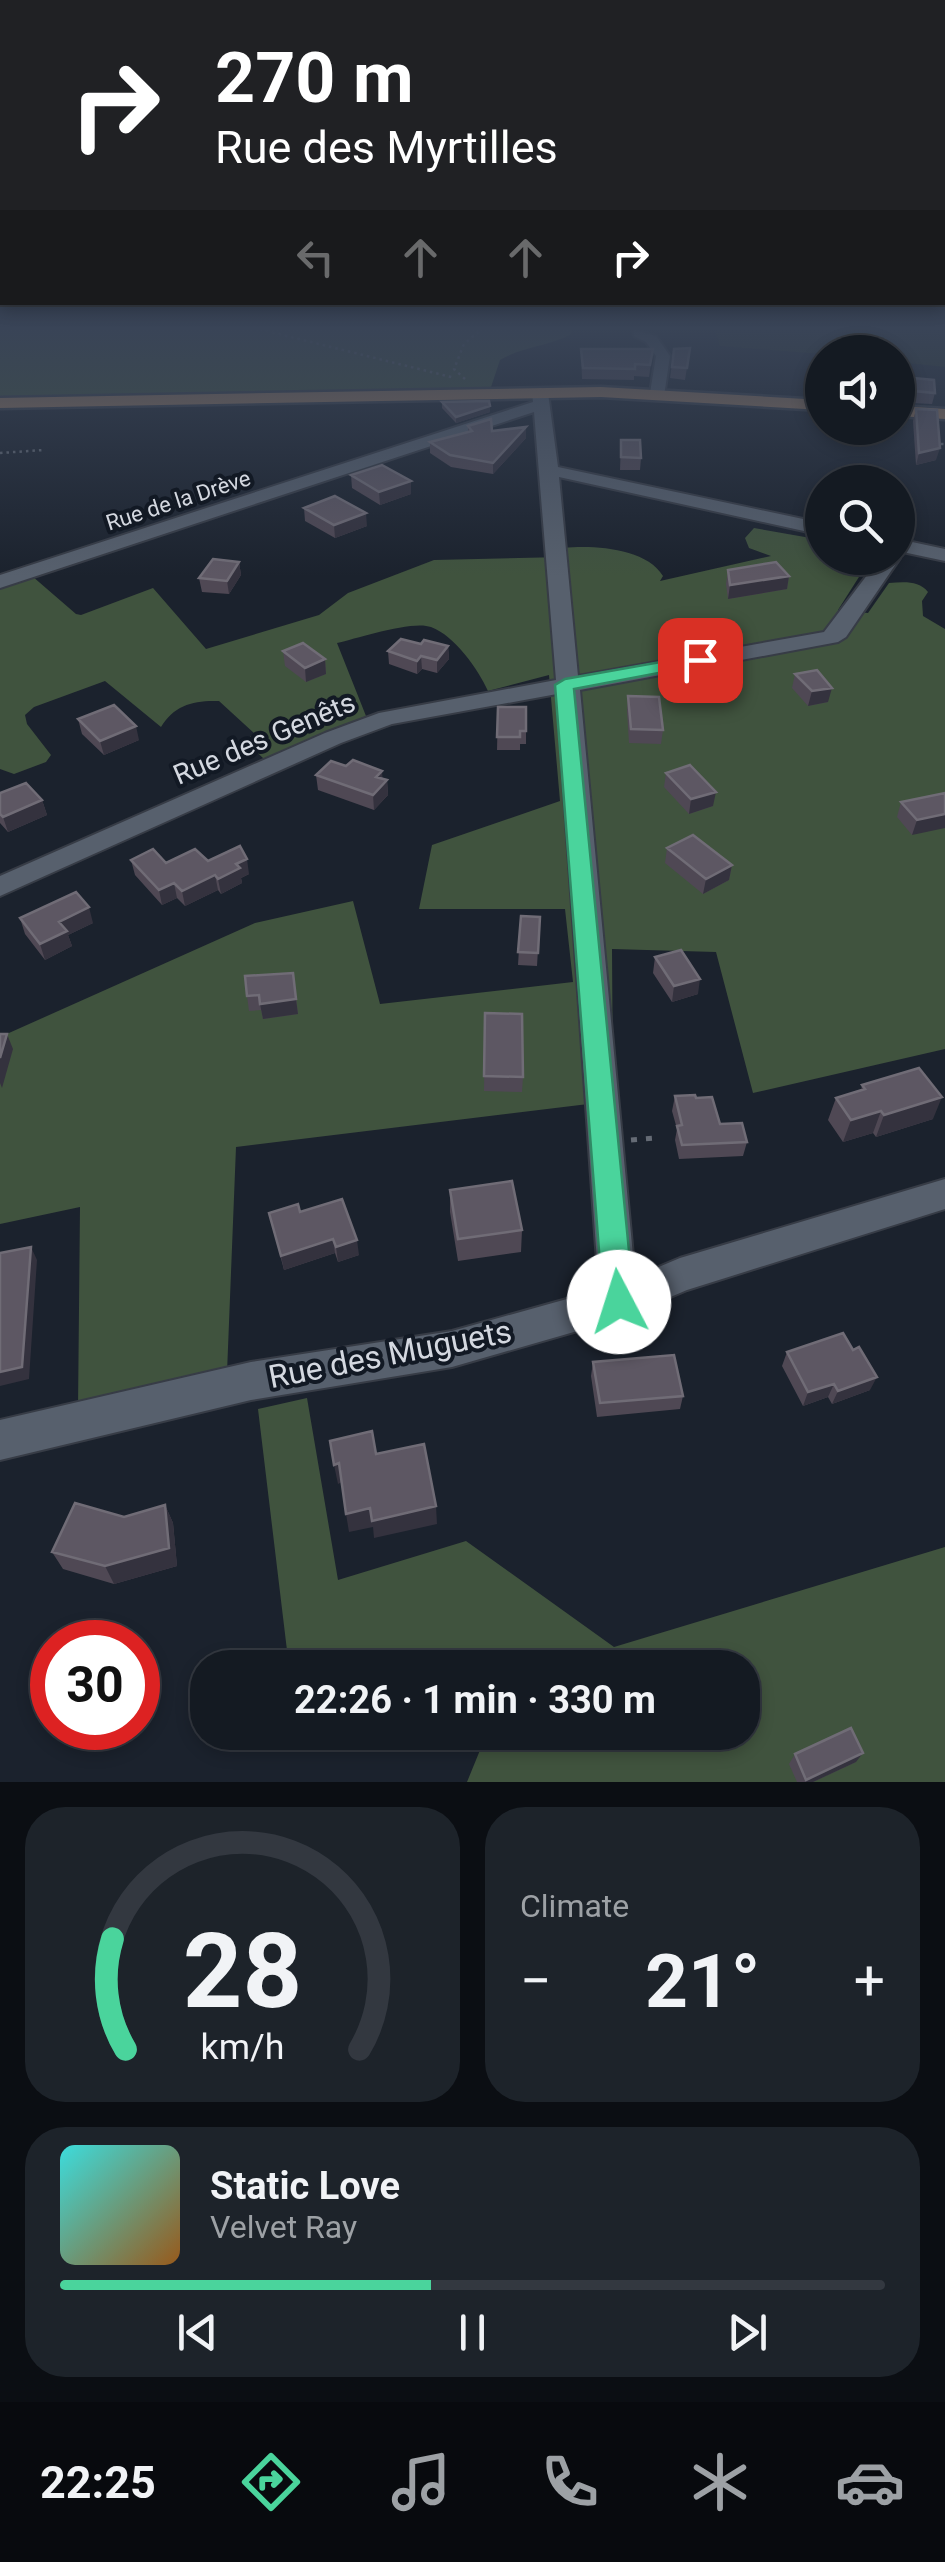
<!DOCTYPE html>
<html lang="en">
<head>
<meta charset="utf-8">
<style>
  :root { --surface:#141a22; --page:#1d232a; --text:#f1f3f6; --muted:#9da1a5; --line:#333840; --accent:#4ad49c }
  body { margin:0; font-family:Roboto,sans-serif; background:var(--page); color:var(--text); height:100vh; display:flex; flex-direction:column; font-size:38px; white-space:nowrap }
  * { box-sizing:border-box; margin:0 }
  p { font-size:32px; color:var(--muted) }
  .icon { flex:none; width:55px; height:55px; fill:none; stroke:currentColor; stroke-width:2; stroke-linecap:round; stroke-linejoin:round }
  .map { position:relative; height:1782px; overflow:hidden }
  .side { display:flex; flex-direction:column; gap:25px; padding:25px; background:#0b0e13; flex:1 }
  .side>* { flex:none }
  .top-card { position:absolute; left:0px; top:0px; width:945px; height:305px; box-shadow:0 5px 15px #0003,0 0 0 2px var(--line); background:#202124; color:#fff; overflow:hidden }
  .tools { position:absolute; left:805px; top:335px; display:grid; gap:20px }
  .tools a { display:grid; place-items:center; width:110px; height:110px; border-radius:50%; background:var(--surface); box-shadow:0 5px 15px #0003,0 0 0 2px var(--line); font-size:50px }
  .speed { position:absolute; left:30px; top:1620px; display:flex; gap:20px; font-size:50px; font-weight:700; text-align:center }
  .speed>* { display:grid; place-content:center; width:130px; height:130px; border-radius:50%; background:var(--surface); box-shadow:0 5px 15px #0003,0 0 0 2px var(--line); line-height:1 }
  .speed .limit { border:15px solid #d22; background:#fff; color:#111 }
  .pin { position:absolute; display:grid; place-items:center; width:85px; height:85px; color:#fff; margin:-42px; border-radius:20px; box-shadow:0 5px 15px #0006 }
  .me { position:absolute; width:110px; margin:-55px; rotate:355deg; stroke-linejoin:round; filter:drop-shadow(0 0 8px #0008) }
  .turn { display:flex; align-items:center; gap:35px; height:210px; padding:0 50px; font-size:45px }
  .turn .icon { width:130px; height:130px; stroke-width:2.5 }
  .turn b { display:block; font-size:70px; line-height:85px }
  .lanes { display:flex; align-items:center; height:95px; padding:0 50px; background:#0003; justify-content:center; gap:50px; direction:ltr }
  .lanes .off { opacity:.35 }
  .big { font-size:75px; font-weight:700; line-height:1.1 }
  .side .tile { flex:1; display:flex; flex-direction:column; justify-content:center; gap:15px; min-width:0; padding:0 35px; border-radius:40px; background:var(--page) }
  .side .dial { align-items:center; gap:0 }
  .dial svg { height:260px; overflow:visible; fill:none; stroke:var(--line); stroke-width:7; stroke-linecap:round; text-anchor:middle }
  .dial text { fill:var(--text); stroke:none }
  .song { display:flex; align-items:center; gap:30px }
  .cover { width:120px; height:120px; border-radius:15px; background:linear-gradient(135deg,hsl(180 70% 55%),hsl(30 70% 35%)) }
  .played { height:10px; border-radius:5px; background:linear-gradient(90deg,var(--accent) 45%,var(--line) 45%) }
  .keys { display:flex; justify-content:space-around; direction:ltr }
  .heat { display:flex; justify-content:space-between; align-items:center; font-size:55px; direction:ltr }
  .side .tiles { flex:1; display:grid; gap:25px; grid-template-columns:1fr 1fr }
  .tile:last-child { grid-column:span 2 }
  .trip { position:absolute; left:190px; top:1650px; width:570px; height:100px; border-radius:40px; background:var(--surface); box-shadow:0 5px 15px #0003,0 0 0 2px var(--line); font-weight:700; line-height:100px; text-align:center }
  .menu { display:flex; height:160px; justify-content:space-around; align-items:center; background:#080a0e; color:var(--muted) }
  .menu .icon { width:70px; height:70px }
  .menu .active { color:var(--accent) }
  .menu b { font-size:45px; color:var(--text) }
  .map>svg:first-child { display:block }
  .green { fill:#293528 }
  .forest { fill:#40533e }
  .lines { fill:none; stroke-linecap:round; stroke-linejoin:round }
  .minor-casing { stroke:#373c46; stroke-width:4 }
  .major-casing { stroke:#373c46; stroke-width:5 }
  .path-far1 { stroke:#656b75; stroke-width:2.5; stroke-dasharray:2.5 4; stroke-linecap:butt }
  .path { stroke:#656b75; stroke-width:5; stroke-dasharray:6 9; stroke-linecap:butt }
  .minor { fill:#57606d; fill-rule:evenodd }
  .major { fill:#9c7b5f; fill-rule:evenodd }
  .wall { fill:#4f4854 }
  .shaded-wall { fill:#34323e }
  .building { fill:#5d5763; stroke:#706c76; stroke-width:2.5 }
  .route { fill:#4ad49c; stroke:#308a65; stroke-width:2.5 }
  .labels { text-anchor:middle; stroke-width:8; stroke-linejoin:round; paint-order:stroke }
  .far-street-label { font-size:22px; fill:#d4d8e0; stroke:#121924 }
  .street-label { font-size:28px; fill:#d4d8e0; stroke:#121924 }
  .near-street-label { font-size:32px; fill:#d4d8e0; stroke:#121924 }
</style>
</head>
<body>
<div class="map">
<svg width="945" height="1782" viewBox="0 0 945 1782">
  <rect width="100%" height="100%" fill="#1b222d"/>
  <path class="green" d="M714 326H945V367L898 362V352L822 354 720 346Z"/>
  <path class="forest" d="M0 326H573L570 335C546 347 524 346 500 360L490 390 0 399Z
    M754 528 822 540V558H871L838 610 868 613 889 583C903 582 919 580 928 592L922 601 923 616 945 629V1049L753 1093 716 952 612 949 613 1101 236 1147 227 1373 78 1409 80 1207 0 1224V1037L255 923 353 901 380 1004 573 982 565 909H419L432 845 560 801 549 675 488 691C478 669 455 636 431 627 413 620 358 638 337 643L366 716 264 759 244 740 255 734 219 701C194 700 174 705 161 727L105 681 34 707 25 715 27 724 51 755 46 762 14 774 0 769V586L32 576 76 614 81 615 153 588 206 649 319 615 348 593 434 560 563 557 564 548C593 545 646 548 663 576L660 581 771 556 749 548 745 538Z
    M307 1398 338 1580 466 1541 614 1647 945 1547V1782H467L487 1733 742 1732V1668L289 1667 258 1409Z"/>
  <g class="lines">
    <g class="minor-casing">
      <path id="minor" d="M634 330 656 336 670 356 664 396 650 393 656 356 646 342 634 336Z
        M540 388 548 393 558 467 822 523V535L559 477 578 676 824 632 880 558 898 555 900 558 846 637 838 642 580 690 635 1277 680 1258 945 1179V1209L687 1290 619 1319 452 1367 251 1400 0 1460V1420L251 1362 452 1331 599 1290 557 694 392 724 341 743 0 896V876L325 733 379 713 556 680 534 412 0 588V575L533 402 532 393Z
        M898 539 945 549V561L898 551Z"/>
    </g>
    <g class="major-casing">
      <path id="major" d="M601 387 822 400V410L601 397 0 408V398Z
        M898 406 945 409V419L898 416Z"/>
    </g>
    <path class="path-far1" d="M247 326 455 378
      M465 379 454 369 464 344 485 326
      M941 444H945
      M0 453 44 450"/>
    <path class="path" d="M631 1140 656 1138"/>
    <use href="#minor" class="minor"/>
    <use href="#major" class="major"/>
  </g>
  <path class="wall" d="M690 348 685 380 670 378 674 349Z
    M581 349H653L649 377 634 376V380L582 379Z
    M913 378 935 393 932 404 912 403 911 390Z
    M442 402 490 412 456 423 442 408Z
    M916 409 936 460 916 465 913 421Z
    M468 426 492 431 526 427V438L493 474 451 467 430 453V442L468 432Z
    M621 440 641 458 640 470H620Z
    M351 475 411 481V494L380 505 352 488Z
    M304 508 367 526 335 538 305 521Z
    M239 562 241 575 229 594 202 592 199 578Z
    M728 570 789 576 787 589 728 599 726 584Z
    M421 644 448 646 449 659 437 673 422 669 417 674 389 664 388 651Z
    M283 651 325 659 326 674 306 682 285 666Z
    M795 674 828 702 808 706 792 688Z
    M628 696 663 730 661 744 629 743 627 711Z
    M498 707H526V744H520V750H497Z
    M78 719 139 740 104 755 82 734Z
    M666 773 713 806 689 814 664 787Z
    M316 775 387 780 388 795 374 810 318 790Z
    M0 793 42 800 47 815 8 832 0 823Z
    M945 793 912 835 897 817 901 802Z
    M667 848 732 865 729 880 703 894 665 863Z
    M131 860 166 863 208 861 249 874 241 878 242 883 221 894 218 890 185 906 177 898 162 905 135 875Z
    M521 916 540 917 537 966 518 965Z
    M20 918 93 923 68 935 72 946 45 960 25 934Z
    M655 957 698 994 672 1002 653 973Z
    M293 973 298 1014 263 1019 261 1010 249 1011 247 996Z
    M485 1013 523 1077 522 1092 484 1091Z
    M862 1085 933 1119 876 1137 873 1133 843 1142 828 1120 836 1098 861 1091Z
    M675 1096 696 1098 720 1124 747 1142 743 1156 679 1159 675 1140 677 1129 672 1111Z
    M450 1190 522 1230 521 1252 458 1261 450 1212Z
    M300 1212 359 1255 338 1262 335 1253 284 1270 269 1213Z
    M787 1352 870 1390 832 1404 828 1397 803 1406 782 1366Z
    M593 1362 683 1396 680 1409 597 1417 591 1376Z
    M165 1505 173 1523 177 1566 114 1584 63 1569 52 1552 124 1517Z
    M795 1754 856 1762 813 1782H797L789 1764Z"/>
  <path class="shaded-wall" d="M490 406V412L456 423V417Z
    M526 427V438L493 474V463Z
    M940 448 936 460 916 465 919 453Z
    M411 481V494L380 505 379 492Z
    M366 513 367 526 335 538 334 525Z
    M239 562 241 575 229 594 227 581Z
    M789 576 787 589 728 599 730 585Z
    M448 646 449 659 437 673V660Z
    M421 656 422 669 417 674V661Z
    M325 659 326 674 306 682 305 668Z
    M832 688 828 702 808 706 812 691Z
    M136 726 139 740 104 755 100 741Z
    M382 771 383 784 387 780 388 795 374 810 373 795 376 777Z
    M716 792 713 806 689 814 691 799Z
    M42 800 47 815 8 832 3 817Z
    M945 814V828L912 835 917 820Z
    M247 859 249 874 241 878 242 883 221 894 218 879 236 864Z
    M732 865 729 880 703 894 706 879Z
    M215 875 218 890 185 906 182 891Z
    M174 883 177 898 162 905 159 890Z
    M89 907 93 923 68 935 72 946 45 960 40 944 59 922Z
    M700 979 698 994 672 1002 674 986Z
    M296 999 298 1014 263 1019 260 1004Z
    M7 1034 13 1049 2 1088 0 1083V1058Z
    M942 1097 933 1119 876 1137 884 1115Z
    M881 1111 873 1133 843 1142 851 1120Z
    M333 1239 335 1253 284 1270 281 1256Z
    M357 1240 359 1255 338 1262 336 1247Z
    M31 1247 37 1260 29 1379 0 1386V1372Z
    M877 1377 870 1390 832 1404 838 1391Z
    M834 1384 828 1397 803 1406 808 1392Z
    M339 1463 342 1482 338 1484 334 1465Z
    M165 1505 173 1523 177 1566 114 1584 105 1566Z
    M436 1506 437 1524 374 1538 373 1527 349 1532 346 1514 370 1508Z
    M863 1753 856 1762 813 1782H805L806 1780Z"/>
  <path class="building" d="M690 348 687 368 672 367 674 349Z
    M581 349H653L650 365 635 364V369L583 368Z
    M913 378 934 380 935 393 914 391Z
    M489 401 490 406 456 417 442 402Z
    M916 409 937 410 940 448 919 453Z
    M491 419 492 431 526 427 493 463 450 455 430 442 472 431 468 426Z
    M621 440H640L641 458 621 457Z
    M382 465 411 481 379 492 351 475Z
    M335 496 366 513 334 525 304 508Z
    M213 559 239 562 227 581 199 578Z
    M776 562 789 576 730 585 728 570Z
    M401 639 421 644 424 640 448 646 437 660 421 656 417 661 388 651Z
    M303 643 325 659 305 668 283 651Z
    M817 670 832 688 812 691 795 674Z
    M628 696 659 697 663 730 631 729Z
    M114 705 136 726 100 741 78 719Z
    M498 707H526V731H520V737H497Z
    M353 760 382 771 376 777 387 780 373 795 316 775 331 761 346 766Z
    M690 765 716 792 691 799 666 773Z
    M26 783 42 800 3 817 0 814V793Z
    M945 793V814L917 820 901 802Z
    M693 835 732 865 706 879 667 848Z
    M240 846 247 859 236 864 240 868 218 879 215 875 182 891 174 883 159 890 131 860 153 849 166 863 195 849 208 861Z
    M76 892 89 907 59 922 67 931 40 944 20 918Z
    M521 916 540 917 538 953 518 952Z
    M681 950 700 979 674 986 655 957Z
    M293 973 296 999 260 1004 259 995 247 996 245 976Z
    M485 1013 522 1014 523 1077 484 1076Z
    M0 1034H7L0 1058Z
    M919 1068 942 1097 884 1115 881 1111 851 1120 836 1098 865 1089 862 1085Z
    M695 1095 696 1098 712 1097 720 1124 742 1123 747 1142 682 1145 677 1126 682 1125 675 1096Z
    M512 1181 522 1230 458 1239 450 1190Z
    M342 1199 357 1240 336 1247 333 1239 281 1256 269 1213 298 1204 300 1212Z
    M31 1247 22 1367 0 1372V1253Z
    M843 1333 853 1350 859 1347 877 1377 838 1391 834 1384 808 1392 787 1352Z
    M674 1355 683 1396 600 1403 593 1362Z
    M372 1431 376 1454 424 1444 436 1506 372 1521 370 1508 346 1514 339 1463 334 1465 330 1441Z
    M75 1503 124 1517 165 1505 169 1548 105 1566 52 1552Z
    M851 1728 863 1753 806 1780 795 1754Z"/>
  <linearGradient id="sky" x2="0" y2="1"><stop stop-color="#0f1319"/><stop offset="0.57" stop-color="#394457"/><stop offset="1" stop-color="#394457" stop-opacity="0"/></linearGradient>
  <rect width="945" height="576" fill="url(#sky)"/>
  <path class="route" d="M700 655 709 660 706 664 574 689 634 1302 630 1312 619 1316 608 1312 603 1302 555 685 565 679Z"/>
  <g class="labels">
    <g class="far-street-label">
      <text transform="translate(178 500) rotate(-18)" y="8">Rue de la Drève</text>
    </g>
    <g class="street-label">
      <text transform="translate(264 738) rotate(-23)" y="10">Rue des Genêts</text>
    </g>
    <g class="near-street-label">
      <text transform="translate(390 1354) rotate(-11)" y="11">Rue des Muguets</text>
    </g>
  </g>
</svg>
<div class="tools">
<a><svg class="icon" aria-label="sound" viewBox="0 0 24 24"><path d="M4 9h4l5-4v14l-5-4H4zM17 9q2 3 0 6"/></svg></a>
<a><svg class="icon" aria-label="search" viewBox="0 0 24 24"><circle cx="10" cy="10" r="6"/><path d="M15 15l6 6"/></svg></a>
</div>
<div class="speed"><div class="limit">30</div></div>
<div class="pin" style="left:700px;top:660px;background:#d93025"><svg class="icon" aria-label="arrive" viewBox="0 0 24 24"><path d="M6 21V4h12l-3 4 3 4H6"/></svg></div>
<svg class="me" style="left:619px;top:1302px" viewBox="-20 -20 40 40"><circle r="19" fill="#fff"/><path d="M0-13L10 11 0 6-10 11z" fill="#4ad49c"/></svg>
<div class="trip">22:26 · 1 min · 330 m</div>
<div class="top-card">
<div class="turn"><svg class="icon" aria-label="right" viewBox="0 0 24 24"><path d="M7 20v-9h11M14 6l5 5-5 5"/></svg><div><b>270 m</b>Rue des Myrtilles</div></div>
<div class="lanes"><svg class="icon off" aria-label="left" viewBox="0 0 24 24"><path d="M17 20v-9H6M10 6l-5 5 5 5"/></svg><svg class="icon off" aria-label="ahead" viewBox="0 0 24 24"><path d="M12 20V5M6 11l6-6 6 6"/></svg><svg class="icon off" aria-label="ahead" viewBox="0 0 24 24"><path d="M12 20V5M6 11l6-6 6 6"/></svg><svg class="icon" aria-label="right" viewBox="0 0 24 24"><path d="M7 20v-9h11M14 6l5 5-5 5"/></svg></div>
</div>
</div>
<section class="side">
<div class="tiles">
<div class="tile dial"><svg viewBox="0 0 100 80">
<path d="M14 69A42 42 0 1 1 86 69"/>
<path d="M14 69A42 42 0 0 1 10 35" stroke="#4ad49c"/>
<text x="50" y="56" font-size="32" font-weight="700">28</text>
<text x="50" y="72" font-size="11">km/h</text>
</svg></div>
<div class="tile"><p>Climate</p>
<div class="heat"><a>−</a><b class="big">21°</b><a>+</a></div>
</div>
<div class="tile">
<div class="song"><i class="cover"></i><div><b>Static Love</b><p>Velvet Ray</p></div></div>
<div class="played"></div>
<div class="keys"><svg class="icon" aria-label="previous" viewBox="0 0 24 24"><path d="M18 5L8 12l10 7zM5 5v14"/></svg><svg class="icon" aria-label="pause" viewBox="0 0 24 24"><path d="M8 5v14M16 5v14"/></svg><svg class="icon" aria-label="next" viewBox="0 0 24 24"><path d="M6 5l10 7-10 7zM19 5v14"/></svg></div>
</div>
</div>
</section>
<nav class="menu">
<b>22:25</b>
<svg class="icon active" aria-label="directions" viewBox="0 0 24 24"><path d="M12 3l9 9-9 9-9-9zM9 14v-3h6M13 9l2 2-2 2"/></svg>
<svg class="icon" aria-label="music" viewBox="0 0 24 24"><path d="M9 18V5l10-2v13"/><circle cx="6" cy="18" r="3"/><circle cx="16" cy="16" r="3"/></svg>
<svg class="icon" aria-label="phone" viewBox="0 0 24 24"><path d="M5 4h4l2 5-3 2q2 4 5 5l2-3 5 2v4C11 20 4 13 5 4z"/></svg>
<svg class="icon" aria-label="climate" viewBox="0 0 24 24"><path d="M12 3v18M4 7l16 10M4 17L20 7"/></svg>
<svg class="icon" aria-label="car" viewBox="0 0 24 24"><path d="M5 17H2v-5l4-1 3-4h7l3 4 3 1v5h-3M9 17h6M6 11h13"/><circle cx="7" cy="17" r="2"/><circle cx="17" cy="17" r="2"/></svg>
</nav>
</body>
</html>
